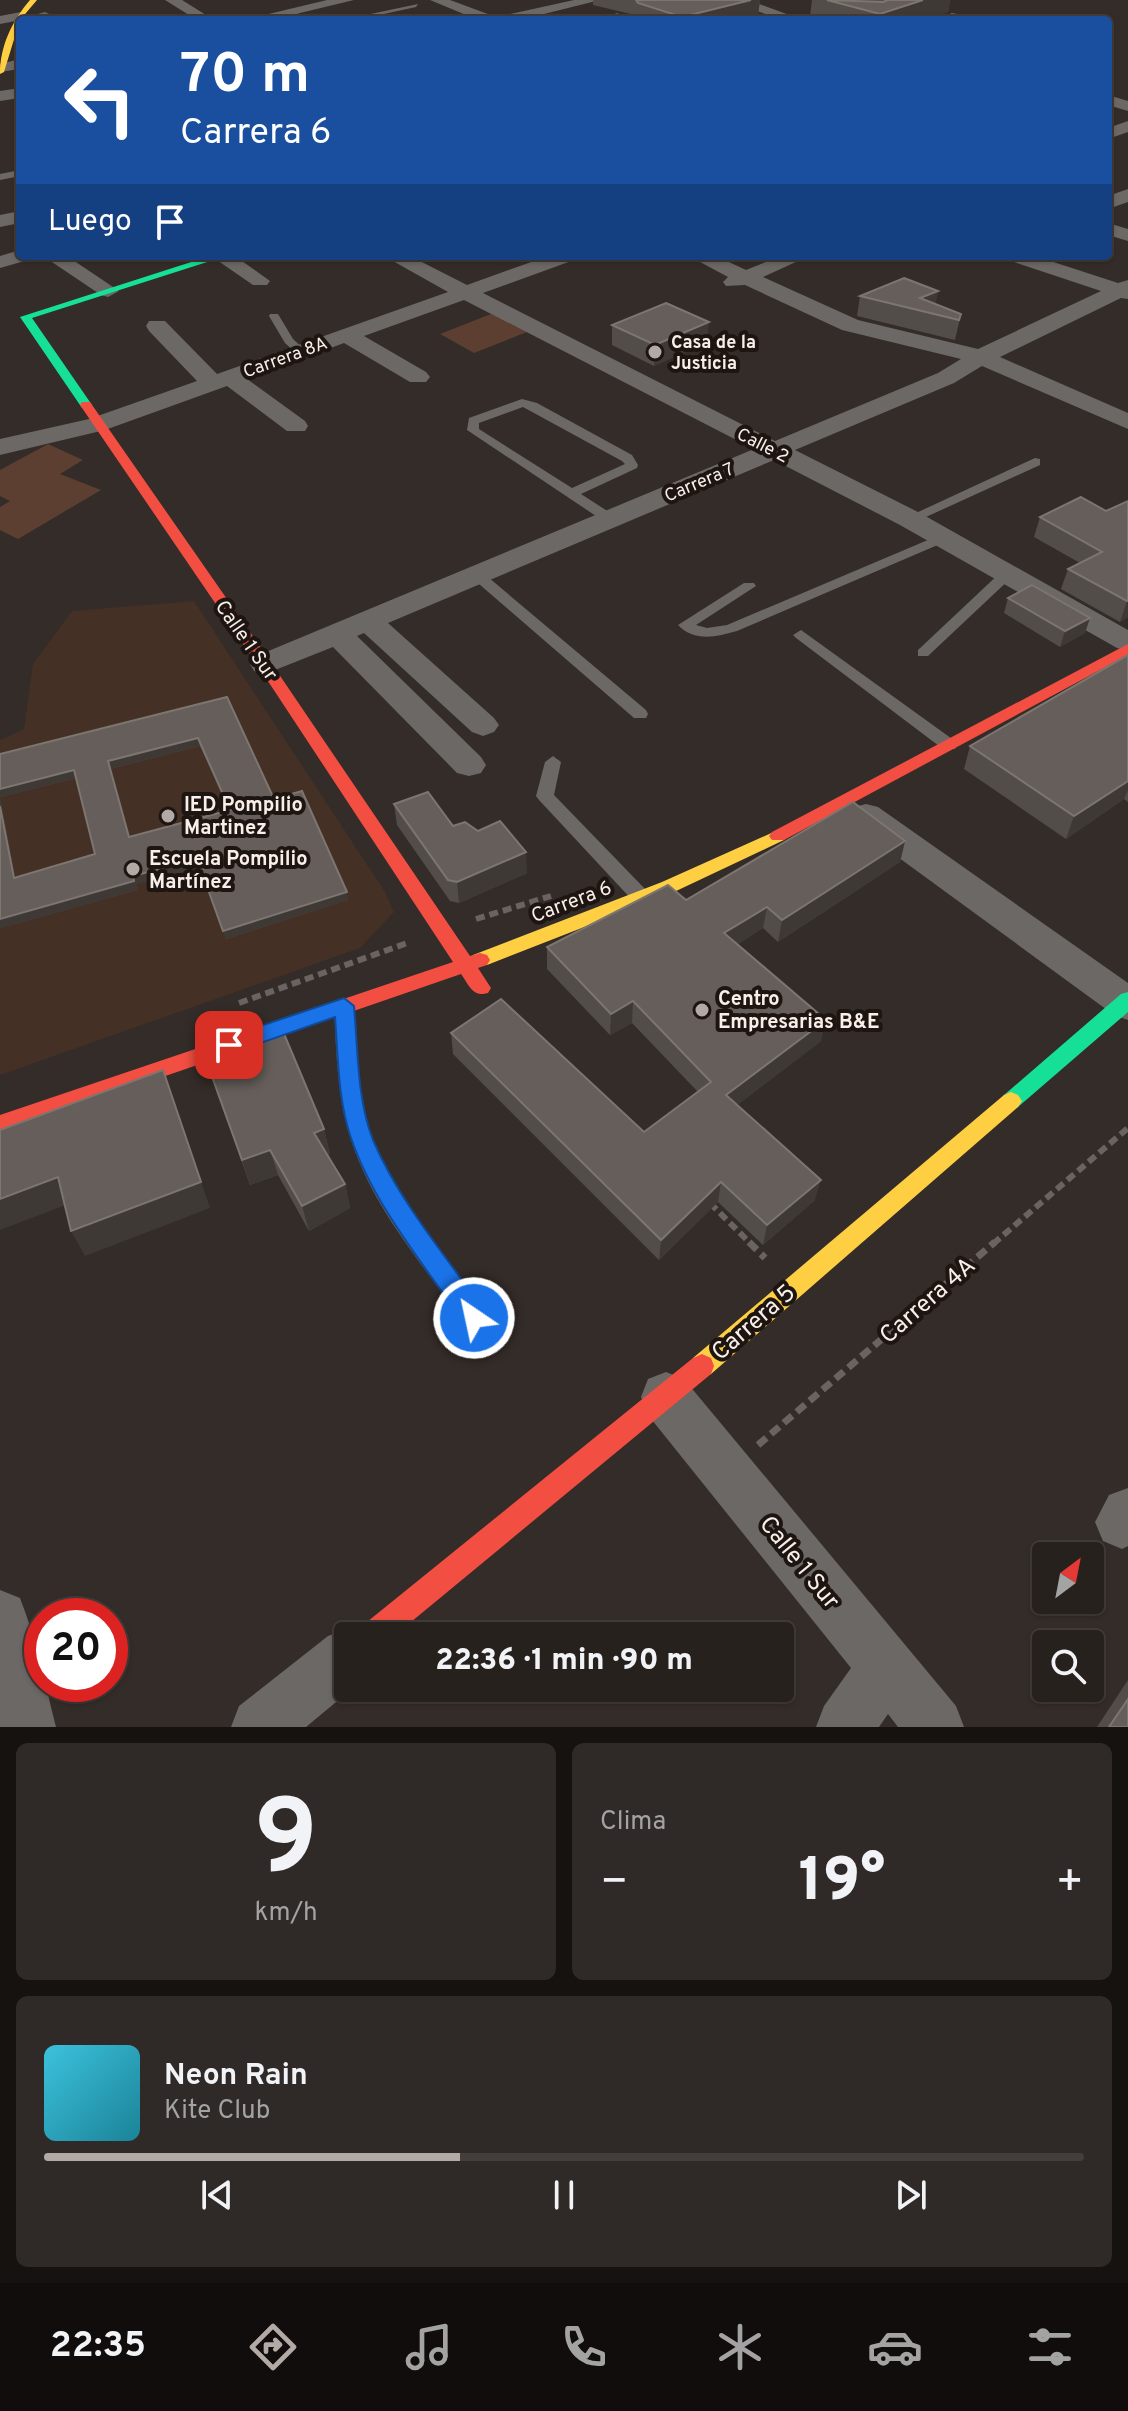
<!DOCTYPE html>
<html lang="es">
<head>
<meta charset="utf-8">
<style>
  :root { --surface:#27211e; --page:#2f2927; --text:#f1f3f6; --muted:#a4a3a4; --line:#433e3c; --accent:#b4aaa5 }
  body { margin:0; font-family:Overpass,sans-serif; background:var(--page); color:var(--text); height:100vh; display:flex; flex-direction:column; font-size:30px; white-space:nowrap }
  * { box-sizing:border-box; margin:0 }
  p { font-size:26px; color:var(--muted) }
  .icon { flex:none; width:44px; height:44px; fill:none; stroke:currentColor; stroke-width:2; stroke-linecap:round; stroke-linejoin:round }
  .map { position:relative; height:1727px; overflow:hidden }
  .drawer { display:flex; flex-direction:column; gap:16px; padding:16px; background:#151210; flex:1 }
  .drawer>* { flex:none }
  .hud { position:absolute; left:16px; top:16px; width:1096px; height:244px; border-radius:8px; box-shadow:0 2px 6px #0004,0 0 0 2px var(--line); background:#1a4fa0; color:#fff; overflow:hidden }
  .needle { width:52px; rotate:32deg }
  .fabs { position:absolute; left:1032px; top:1542px; display:grid; gap:16px }
  .fabs a { display:grid; place-items:center; width:72px; height:72px; border-radius:8px; background:var(--surface); box-shadow:0 2px 6px #0004,0 0 0 2px var(--line); font-size:40px }
  .speed { position:absolute; left:24px; top:1598px; display:flex; gap:16px; font-size:40px; font-weight:700; text-align:center }
  .speed>* { display:grid; place-content:center; width:104px; height:104px; border-radius:50%; background:var(--surface); box-shadow:0 2px 6px #0004,0 0 0 2px var(--line); line-height:1 }
  .speed .limit { border:12px solid #d22; background:#fff; color:#111 }
  .pin { position:absolute; display:grid; place-items:center; width:68px; height:68px; color:#fff; margin:-34px; border-radius:16px; box-shadow:0 4px 12px #0006 }
  .me { position:absolute; width:88px; margin:-44px; rotate:326deg; stroke-linejoin:round; filter:drop-shadow(0 0 6px #0008) }
  .turn { display:flex; align-items:center; gap:28px; height:168px; padding:0 32px; font-size:36px }
  .turn .icon { width:104px; height:104px; stroke-width:2.5 }
  .turn b { display:block; font-size:56px; line-height:68px }
  .then { display:flex; align-items:center; height:76px; padding:0 32px; background:#0003; gap:16px; font-size:30px }
  .big { font-size:60px; font-weight:800; line-height:1.1 }
  .drawer .card { flex:1; display:flex; flex-direction:column; justify-content:center; gap:12px; min-width:0; padding:0 28px; border-radius:12px; background:var(--page) }
  .drawer .dial { align-items:center; gap:0 }
  .dial b { font-size:104px; line-height:1 }
  .song { display:flex; align-items:center; gap:24px }
  .cover { width:96px; height:96px; border-radius:12px; background:linear-gradient(135deg,hsl(190 70% 55%),hsl(190 70% 35%)) }
  .played { height:8px; border-radius:4px; background:linear-gradient(90deg,var(--accent) 40%,var(--line) 40%) }
  .keys { display:flex; justify-content:space-around; direction:ltr }
  .heat { display:flex; justify-content:space-between; align-items:center; font-size:44px; direction:ltr }
  .drawer .tiles { flex:1; display:grid; gap:16px; grid-template-columns:1fr 1fr }
  .card:last-child { grid-column:span 2 }
  .trip { position:absolute; left:334px; top:1622px; width:460px; height:80px; border-radius:8px; background:var(--surface); box-shadow:0 2px 6px #0004,0 0 0 2px var(--line); font-weight:800; line-height:80px; text-align:center }
  .menu { display:flex; height:128px; justify-content:space-around; align-items:center; background:#100d0c; color:var(--muted) }
  .menu .icon { width:56px; height:56px }
  .menu .on { color:var(--accent) }
  .menu b { font-size:36px; color:var(--text) }
  .map>svg:first-child { display:block }
  .built { fill:#443025 }
  .green { fill:#5c3f31 }
  .lines { fill:none; stroke-linecap:round; stroke-linejoin:round }
  .path-far1 { stroke:#696361; stroke-width:6; stroke-dasharray:9 5; stroke-linecap:butt }
  .path { stroke:#696361; stroke-width:7; stroke-dasharray:11 6; stroke-linecap:butt }
  .lane { fill:#6b6865; fill-rule:evenodd }
  .street { fill:#6b6865; fill-rule:evenodd }
  .fast { fill:#16e098; fill-rule:evenodd }
  .slow { fill:#ffcf43; fill-rule:evenodd }
  .jam { fill:#f24e42; fill-rule:evenodd }
  .wall { fill:#534d49; fill-rule:evenodd }
  .shaded-wall { fill:#3f3935 }
  .building { fill:#655e5a; stroke:#7c7570; stroke-width:2; fill-rule:evenodd }
  .route { fill:#1a73e8; stroke:#114b97; stroke-width:2 }
  .poi-dot { fill:#b4aaa5; stroke:#1c1511; stroke-width:3 }
  .labels { text-anchor:middle; stroke-width:8; stroke-linejoin:round; paint-order:stroke }
  .far-poi-label { font-size:18px; font-weight:bold; fill:#f9eee8; stroke:#1c1511; text-anchor:start }
  .far-street-label { font-size:18px; fill:#f9eee8; stroke:#1c1511 }
  .street-label { font-size:20px; fill:#f9eee8; stroke:#1c1511 }
  .poi-label { font-size:20px; font-weight:bold; fill:#f9eee8; stroke:#1c1511; text-anchor:start }
  .near-street-label { font-size:24px; fill:#f9eee8; stroke:#1c1511 }
</style>
</head>
<body>
<div class="map">
<svg width="1128" height="1727" viewBox="0 0 1128 1727">
  <rect width="100%" height="100%" fill="#342c28"/>
  <path class="built" d="M194 601 385 892 394 912 360 948 0 1075V740L24 729 33 664 72 611Z"/>
  <path class="green" d="M491 314 527 332 474 353 440 334Z
    M48 444 83 460 60 474 101 490 18 539 0 530V507L10 501 0 496V470Z"/>
  <g class="lines">
    <path class="path-far1" d="M476 919 551 896
      M239 1003 410 942
      M710 1203 751 1244
      M993 1244 1128 1128"/>
    <path class="path" d="M749 1242 765 1258
      M758 1445 995 1242"/>
    <path class="lane" d="M418 4 416 7 356 20H342Z
      M45 12 49 14 44 16 53 20 27 17Z
      M296 13 312 18 313 20 294 16Z
      M616 13 634 18 635 20 614 16Z
      M20 170V176L0 180V174Z
      M270 314H278L293 339 307 352 305 354H297L285 343 269 316Z
      M522 399 537 403 632 455 638 465 637 468 581 494 615 516V522H605L467 430 469 418ZM523 407 622 461 625 464 572 488 479 429V423Z
      M1035 458 1040 459V465L915 522 910 523 903 519Z
      M942 534 949 538 947 541 737 631C716 637 694 642 678 625L744 583H754L756 586 696 625 707 628 727 625Z
      M1007 570 1014 574 1012 577 928 656H918V650L1002 571Z
      M477 571 482 572 646 710 648 714 646 718H634L472 578 470 575Z
      M801 630 955 741 957 745 955 749H943L796 638 793 635Z
      M553 756 561 762 554 795 648 892 650 897 648 902H634L539 800 536 796 545 762Z
      M344 998 351 1000 354 1006C356 1049 358 1093 370 1134 391 1200 443 1255 482 1310L486 1318 482 1326 474 1329 466 1326C424 1265 370 1206 349 1133 337 1092 336 1048 334 1006L337 1000Z"/>
    <path class="street" d="M165 0H182L214 20H197Z
      M327 0H354L271 20H244Z
      M430 0H450L496 17 574 0H600L520 20H478Z
      M727 0H748L803 20H782Z
      M21 12 28 16 26 19 0 24V16Z
      M952 13 957 14V20H935Z
      M20 59V69L0 72V64Z
      M20 88V98L0 101V91Z
      M1108 95 1128 101V111L1108 105Z
      M1128 121V132L1108 139V128Z
      M1128 189V202L1108 209V196Z
      M20 211V223L0 227V215Z
      M1108 223 1128 229V241L1108 235Z
      M20 250V256H31L28 260 0 268V256Z
      M43 256H67L119 291 108 297 101 295Z
      M211 256H235L270 281 267 285H253Z
      M384 256H410L467 285 548 256H577L574 260 483 293 775 441 938 373 961 359 842 330 745 285 726 286 723 282 728 277 689 256H716L746 270 781 256H809L763 277 858 320 978 349 1101 291 1008 260 1005 256H1035L1118 283 1128 280V299L1121 298 1000 357 1128 413V429L982 366 954 383 795 450 920 513 1128 630V651L1117 648 900 525 774 460 388 623 494 718 499 725 494 732 483 736 472 732 364 633 357 636 481 757 486 765 481 773 469 776 457 773 333 647 265 674 254 671 250 664 254 657 754 449 464 300 364 336 426 372 430 377 426 382H410L344 343 247 379 305 421 308 426 305 431H287L227 386 105 430 0 455V439L89 419 197 381 149 331 146 326 149 321H165L217 374 448 292Z
      M866 804 878 807 1128 983V1020L1114 1015 854 825 849 816 854 807Z
      M666 1372 684 1379 956 1706 964 1727H898L888 1714 879 1727H816L824 1706 851 1668 648 1415 641 1397 648 1379Z
      M1128 1488V1546L1122 1549 1103 1541 1095 1522 1109 1495Z
      M0 1590 20 1598C37 1641 45 1684 56 1727H0Z
      M348 1628 368 1636H348V1688H353L306 1727H231L239 1706 328 1636Z"/>
    <path class="fast" d="M210 256H226L32 318 92 405 90 408H82L20 317Z
      M1128 992V1012L1018 1107 1011 1110 1004 1107 1000 1101 1004 1095 1121 994Z"/>
    <path class="slow" d="M30 0H37L20 20 4 72 0 74C0 46 12 21 30 0Z
      M778 830 784 832 787 836 784 840 674 892 487 965H473L470 960 473 955 662 882Z
      M1011 1092 1018 1095 1022 1101 1018 1107 711 1374 702 1378 693 1374 690 1366 693 1358 1004 1095Z"/>
    <path class="jam" d="M82 402H90L270 661 470 956 480 953 487 955 490 960 487 965 478 968 491 988 488 993C473 998 469 985 461 974L0 1133V1115L453 962 258 666 80 405Z
      M1128 644V655L784 840H772L769 836 772 832Z
      M702 1354 711 1358 714 1366 711 1374 394 1636H358L362 1626 693 1358Z"/>
  </g>
  <path class="wall" d="M593 0H760L758 15 737 20H639L635 15 593 5Z
    M812 0H950L948 12 923 20H820L810 17Z
    M938 291 935 304 961 314 955 340 857 316 860 296Z
    M612 325 707 342 654 366 612 345Z
    M1128 501V617L1120 622 1061 589 1068 569 1080 563 1034 537 1040 517 1106 511Z
    M1008 598 1085 633 1060 647 1004 613Z
    M1128 655V802L1124 799 1066 839 964 769 970 746Z
    M227 697 274 799 348 900 226 939 200 867 136 884 137 890 1 928 0 754ZM200 746 229 810 129 837 110 769ZM76 778 95 854 15 877 0 797Z
    M394 804 453 826 527 873 459 903 450 901 397 825Z
    M905 841 900 862 778 942 763 928 738 944 821 1041 737 1105 815 1200 763 1245 718 1202 659 1260 453 1054 451 1033 644 1132 698 1092 632 1023 610 1035 547 969V947L686 900Z
    M205 1057 324 1129 330 1154 327 1155 345 1184 350 1208 309 1231 278 1175 250 1185Z
    M1128 1680V1727H1097Z"/>
  <path class="shaded-wall" d="M751 0H760L758 15 737 20H681L682 17Z
    M923 0H950L948 12 923 20H880V14Z
    M938 291 934 311 920 298Z
    M709 322 707 342 654 366 655 345Z
    M1127 601H1128V617L1120 622Z
    M1090 618 1085 633 1060 647 1065 631Z
    M198 738 200 746 110 769 108 761Z
    M74 770 76 778 0 797 17 886 14 878 0 806V789Z
    M1128 781V790L1124 799 1066 839 1074 816Z
    M905 841 900 862 778 942 782 920Z
    M526 852 527 873 459 903 457 882Z
    M197 859 200 867 136 884 137 890 1 928 0 927V919L133 876Z
    M347 892 348 900 226 939 223 931Z
    M767 907 763 928 722 954 724 933Z
    M633 1001 632 1023 610 1035 611 1014Z
    M826 1020 821 1041 723 1116 726 1095Z
    M163 1070 210 1208 85 1256 71 1231Z
    M324 1129 330 1154 320 1158 314 1133Z
    M270 1150 278 1175 250 1185 242 1160Z
    M58 1177 71 1203 0 1230V1199Z
    M821 1180 815 1200 763 1245 767 1225Z
    M721 1182 718 1202 659 1260 661 1240Z
    M345 1184 350 1208 309 1231 302 1206Z"/>
  <path class="building" d="M636 0H751L682 17 638 3Z
    M827 0 883 2 888 0H923L880 14Z
    M904 278 938 291 920 298 961 314 959 320 860 296Z
    M666 303 709 322 655 345 612 325Z
    M1081 497 1106 511 1128 501V601H1127L1068 569 1102 552 1040 517Z
    M1032 585 1090 618 1065 631 1008 598Z
    M1128 655V781L1074 816 970 746Z
    M227 697 274 799 302 791 347 892 223 931 197 859 133 876 134 881 0 919V806L14 878 95 854 74 770 0 789V754ZM198 738 230 810 129 837 108 761Z
    M428 792 453 826 465 822 478 831 500 821 526 852 457 882 448 880 394 804Z
    M853 802 905 841 782 920 767 907 724 933 826 1020 726 1095 821 1180 767 1225 721 1182 661 1240 451 1033 501 999 644 1132 711 1082 633 1001 611 1014 547 947 668 885 686 900Z
    M282 1029 324 1129 314 1133 345 1184 302 1206 270 1150 242 1160 205 1057Z
    M163 1070 201 1182 71 1231 58 1177 0 1199V1130Z
    M1128 1699V1727H1109Z"/>
  <path class="route" d="M344 998 354 1006C358 1049 357 1100 373 1140 399 1201 445 1255 483 1309L486 1318 483 1326 474 1329 466 1326C426 1267 374 1206 351 1138 338 1101 338 1057 335 1017L229 1054 219 1045 222 1039Z"/>
  <g class="poi-dot">
    <circle cx="655" cy="352" r="8"/>
    <circle cx="168" cy="816" r="8"/>
    <circle cx="133" cy="869" r="8"/>
    <circle cx="702" cy="1010" r="8"/>
  </g>
  <g class="labels">
    <g class="far-poi-label">
      <text x="671" y="348">Casa de la<tspan x="671" dy="21">Justicia</tspan></text>
    </g>
    <g class="far-street-label">
      <text transform="translate(285 357) rotate(-20)" y="6">Carrera 8A</text>
      <text transform="translate(763 445) rotate(27)" y="6">Calle 2</text>
      <text transform="translate(699 482) rotate(-23)" y="6">Carrera 7</text>
    </g>
    <g class="street-label">
      <text transform="translate(247 640) rotate(55)" y="7">Calle 1 Sur</text>
      <text transform="translate(571 901) rotate(-21)" y="7">Carrera 6</text>
    </g>
    <g class="poi-label">
      <text x="184" y="811">IED Pompilio<tspan x="184" dy="23">Martinez</tspan></text>
      <text x="149" y="865">Escuela Pompilio<tspan x="149" dy="23">Martínez</tspan></text>
      <text x="718" y="1005">Centro<tspan x="718" dy="23">Empresarias B&amp;E</tspan></text>
    </g>
    <g class="near-street-label">
      <text transform="translate(927 1300) rotate(-41)" y="8">Carrera 4A</text>
      <text transform="translate(753 1322) rotate(-41)" y="8">Carrera 5</text>
      <text transform="translate(800 1562) rotate(51)" y="8">Calle 1 Sur</text>
    </g>
  </g>
</svg>
<div class="fabs">
<a><svg class="needle" viewBox="-14 -14 28 28"><path d="M0-13l5 13h-10z" fill="#e53935"/><path d="M0 13l5-13h-10z" fill="#a4a3a4"/></svg></a>
<a><svg class="icon" aria-label="search" viewBox="0 0 24 24"><circle cx="10" cy="10" r="6"/><path d="M15 15l6 6"/></svg></a>
</div>
<div class="speed"><div class="limit">20</div></div>
<div class="pin" style="left:229px;top:1045px;background:#d93025"><svg class="icon" aria-label="arrive" viewBox="0 0 24 24"><path d="M6 21V4h12l-3 4 3 4H6"/></svg></div>
<svg class="me" style="left:474px;top:1318px" viewBox="-20 -20 40 40"><circle r="17" fill="#1a73e8" stroke="#fff" stroke-width="3"/><path d="M0-11L8 9 0 5-8 9z" fill="#fff"/></svg>
<div class="trip">22:36 · 1 min · 90 m</div>
<div class="hud">
<div class="turn"><svg class="icon" aria-label="left" viewBox="0 0 24 24"><path d="M17 20v-9H6M10 6l-5 5 5 5"/></svg><div><b>70 m</b>Carrera 6</div></div>
<div class="then">Luego<svg class="icon" aria-label="arrive" viewBox="0 0 24 24"><path d="M6 21V4h12l-3 4 3 4H6"/></svg></div>
</div>
</div>
<section class="drawer">
<div class="tiles">
<div class="card dial"><b>9</b><p>km/h</p></div>
<div class="card"><p>Clima</p>
<div class="heat"><a>−</a><b class="big">19°</b><a>+</a></div>
</div>
<div class="card">
<div class="song"><i class="cover"></i><div><b>Neon Rain</b><p>Kite Club</p></div></div>
<div class="played"></div>
<div class="keys"><svg class="icon" aria-label="previous" viewBox="0 0 24 24"><path d="M18 5L8 12l10 7zM5 5v14"/></svg><svg class="icon" aria-label="pause" viewBox="0 0 24 24"><path d="M8 5v14M16 5v14"/></svg><svg class="icon" aria-label="next" viewBox="0 0 24 24"><path d="M6 5l10 7-10 7zM19 5v14"/></svg></div>
</div>
</div>
</section>
<nav class="menu">
<b>22:35</b>
<svg class="icon on" aria-label="directions" viewBox="0 0 24 24"><path d="M12 3l9 9-9 9-9-9zM9 14v-3h6M13 9l2 2-2 2"/></svg>
<svg class="icon" aria-label="music" viewBox="0 0 24 24"><path d="M9 18V5l10-2v13"/><circle cx="6" cy="18" r="3"/><circle cx="16" cy="16" r="3"/></svg>
<svg class="icon" aria-label="phone" viewBox="0 0 24 24"><path d="M5 4h4l2 5-3 2q2 4 5 5l2-3 5 2v4C11 20 4 13 5 4z"/></svg>
<svg class="icon" aria-label="climate" viewBox="0 0 24 24"><path d="M12 3v18M4 7l16 10M4 17L20 7"/></svg>
<svg class="icon" aria-label="car" viewBox="0 0 24 24"><path d="M5 17H2v-5l4-1 3-4h7l3 4 3 1v5h-3M9 17h6M6 11h13"/><circle cx="7" cy="17" r="2"/><circle cx="17" cy="17" r="2"/></svg>
<svg class="icon" aria-label="filters" viewBox="0 0 24 24"><path d="M4 7h16M4 17h16"/><circle cx="9" cy="7" r="2"/><circle cx="15" cy="17" r="2"/></svg>
</nav>
</body>
</html>
